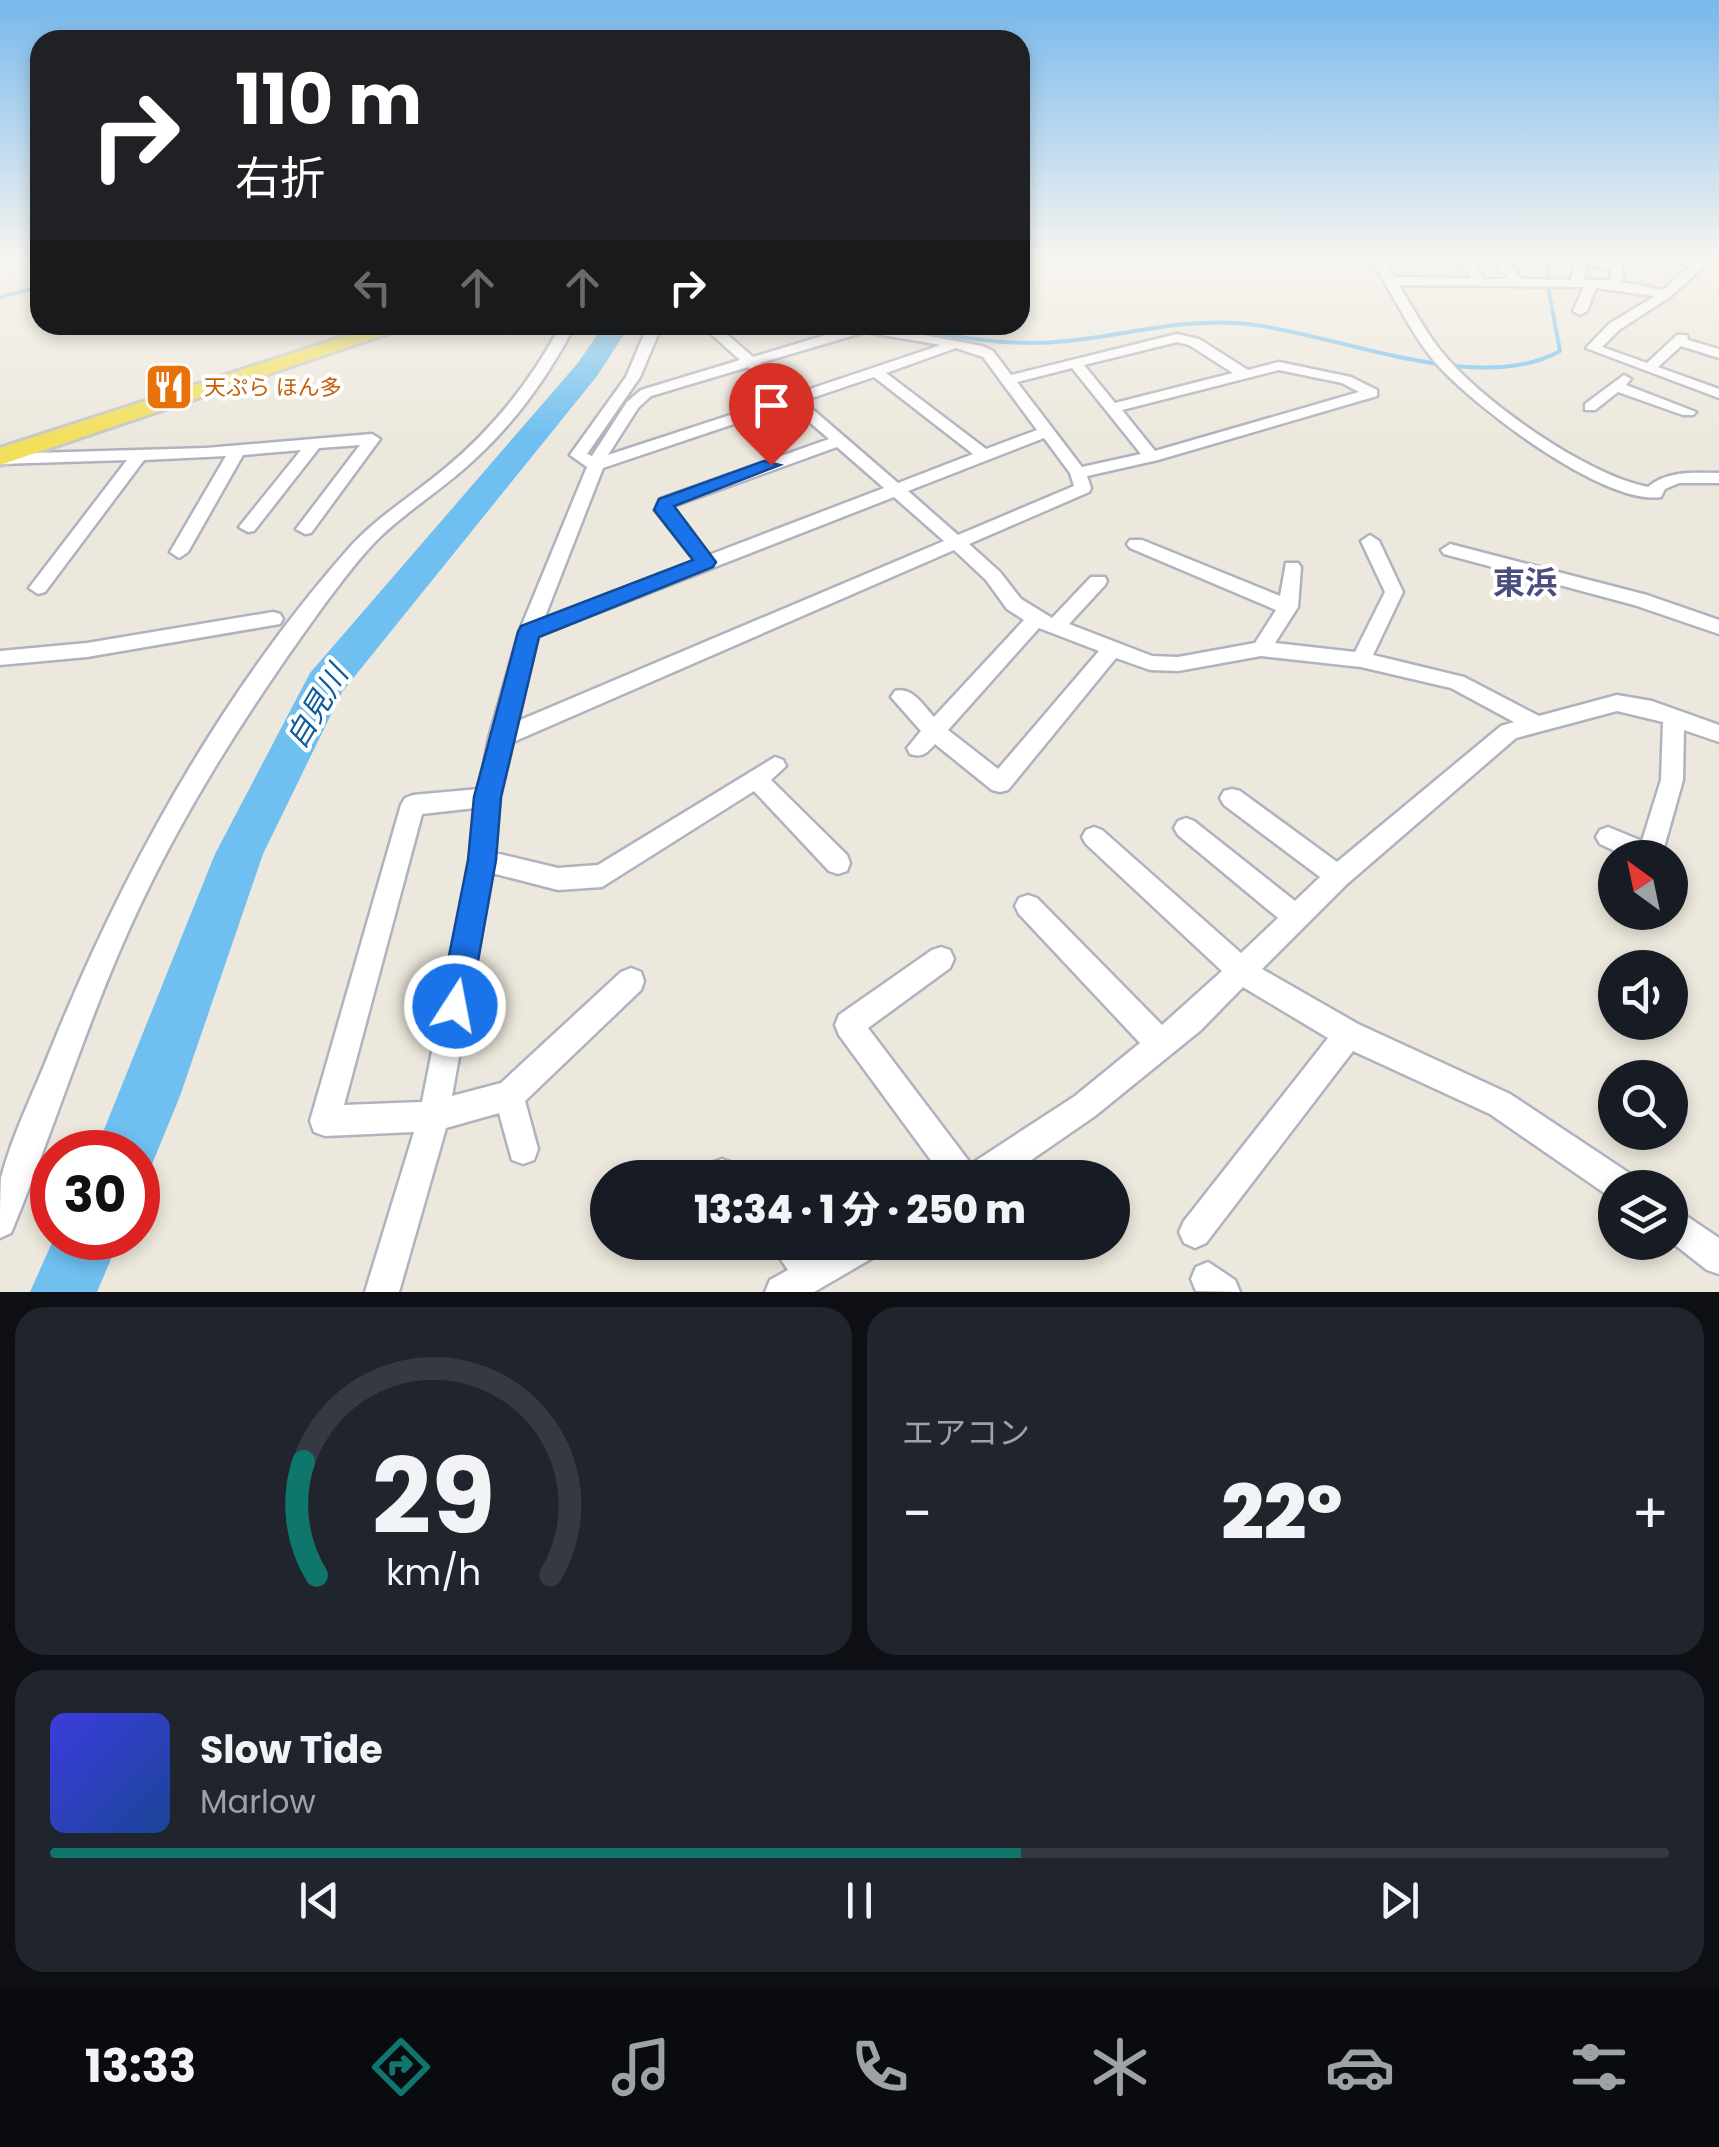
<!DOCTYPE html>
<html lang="ja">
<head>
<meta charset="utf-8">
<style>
  :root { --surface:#171b24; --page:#20242c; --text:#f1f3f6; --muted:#9ea1a6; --line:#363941; --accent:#0f766e }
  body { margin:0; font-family:Poppins,"Noto Sans JP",sans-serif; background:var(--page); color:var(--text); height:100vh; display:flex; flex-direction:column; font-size:38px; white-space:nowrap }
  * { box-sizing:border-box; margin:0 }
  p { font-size:32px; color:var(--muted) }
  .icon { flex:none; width:55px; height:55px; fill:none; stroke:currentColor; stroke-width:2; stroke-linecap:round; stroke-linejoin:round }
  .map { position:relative; height:1292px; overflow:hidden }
  .drawer { display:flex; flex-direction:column; gap:15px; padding:15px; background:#0d0f14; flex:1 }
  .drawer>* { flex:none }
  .hud { position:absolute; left:30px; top:30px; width:1000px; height:305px; border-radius:30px; box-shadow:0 5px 15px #0003; background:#202124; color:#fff; overflow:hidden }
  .needle { width:65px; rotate:327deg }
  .controls { position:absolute; left:1598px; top:840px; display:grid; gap:20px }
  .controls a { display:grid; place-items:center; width:90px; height:90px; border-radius:50%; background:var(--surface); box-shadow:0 5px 15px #0003; font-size:50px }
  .speed { position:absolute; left:30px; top:1130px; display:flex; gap:20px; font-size:50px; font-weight:700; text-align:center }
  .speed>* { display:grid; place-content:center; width:130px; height:130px; border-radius:50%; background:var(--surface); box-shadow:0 5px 15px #0003; line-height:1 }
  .speed .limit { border:15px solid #d22; background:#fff; color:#111 }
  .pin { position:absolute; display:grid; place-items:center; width:85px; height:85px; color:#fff; margin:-102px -42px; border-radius:50% 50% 50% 0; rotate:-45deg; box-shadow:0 0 10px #0007 }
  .pin .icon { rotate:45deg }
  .me { position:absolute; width:110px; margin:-55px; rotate:11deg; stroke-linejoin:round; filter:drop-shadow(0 0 8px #0008) }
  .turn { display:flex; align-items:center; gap:35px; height:210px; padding:0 40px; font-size:45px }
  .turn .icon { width:130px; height:130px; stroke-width:2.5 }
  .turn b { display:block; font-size:70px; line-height:85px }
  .lanes { display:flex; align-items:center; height:95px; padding:0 40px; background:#0003; justify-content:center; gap:50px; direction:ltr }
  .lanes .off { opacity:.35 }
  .big { font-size:75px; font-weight:800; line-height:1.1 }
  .drawer .widget { flex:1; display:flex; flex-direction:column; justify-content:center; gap:15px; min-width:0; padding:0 35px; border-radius:30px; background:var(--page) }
  .drawer .dial { align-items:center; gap:0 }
  .dial svg { height:260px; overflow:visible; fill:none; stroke:var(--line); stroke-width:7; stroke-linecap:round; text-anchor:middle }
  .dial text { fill:var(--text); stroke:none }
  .song { display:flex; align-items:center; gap:30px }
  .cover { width:120px; height:120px; border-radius:15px; background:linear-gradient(135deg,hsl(240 70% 55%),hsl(220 70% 35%)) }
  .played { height:10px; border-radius:5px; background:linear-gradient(90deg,var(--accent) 60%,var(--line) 60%) }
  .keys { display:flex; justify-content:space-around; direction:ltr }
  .heat { display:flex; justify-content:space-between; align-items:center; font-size:55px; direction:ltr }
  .drawer .tiles { flex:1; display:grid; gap:15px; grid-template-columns:1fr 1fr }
  .widget:last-child { grid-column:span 2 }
  .trip { position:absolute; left:590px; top:1160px; width:540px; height:100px; border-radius:50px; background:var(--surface); box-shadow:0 5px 15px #0003; font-weight:800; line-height:100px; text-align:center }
  .tab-bar { display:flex; height:160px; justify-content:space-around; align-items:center; background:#090b0e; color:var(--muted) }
  .tab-bar .icon { width:70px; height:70px }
  .tab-bar .active { color:var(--accent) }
  .tab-bar b { font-size:45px; color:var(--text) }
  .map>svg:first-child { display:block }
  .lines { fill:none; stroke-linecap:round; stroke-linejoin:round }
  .stream { stroke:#6fbff0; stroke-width:4 }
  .river { fill:#6fbff0; fill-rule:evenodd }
  .street-casing { stroke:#b1b2bf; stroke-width:5 }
  .primary-casing { stroke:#c8c8c8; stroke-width:6 }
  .street { fill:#fff; fill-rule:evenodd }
  .primary { fill:#f2e05d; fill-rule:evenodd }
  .route { fill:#1a73e8; stroke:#114b97; stroke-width:2.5 }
  .labels { text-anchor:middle; stroke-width:8; stroke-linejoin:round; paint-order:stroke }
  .far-food-label { font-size:22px; fill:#c56008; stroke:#fff; text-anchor:start }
  .water-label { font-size:30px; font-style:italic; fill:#0c5c9e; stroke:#fff }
  .quarter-label { font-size:32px; font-weight:bold; fill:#4b4e7d; stroke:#fff }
</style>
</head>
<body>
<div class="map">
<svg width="1719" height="1292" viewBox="0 0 1719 1292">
  <rect width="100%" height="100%" fill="#ede8dd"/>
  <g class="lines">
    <path class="stream" d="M0 297 40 287
      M901 325C955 338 1011 347 1067 341 1127 335 1187 317 1248 324 1337 334 1478 397 1560 351L1548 287V256
      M614 330 637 325"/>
    <path class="river" d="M604 325H630L597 376 342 692 263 854 180 1096 148 1174 138 1178V1152H95L215 854 310 673 577 364Z
      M54 1238H120L97 1292H30Z"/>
    <g class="street-casing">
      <path id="street" d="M1369 256H1381L1394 277 1471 278 1456 256H1468L1484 279H1509L1491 256H1503L1522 279 1571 280 1576 259 1584 256 1623 265 1622 282 1663 290 1697 260 1694 256H1707L1708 263 1670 297 1619 330 1602 347 1647 363 1677 335H1687L1688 340 1719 349V358L1681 346 1658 367 1719 389V398L1586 348 1609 324 1655 296 1596 288 1587 311 1580 315 1573 311 1584 287 1399 285C1412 307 1425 331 1441 351 1481 401 1586 475 1648 487 1668 470 1694 473 1719 473V483H1679L1665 489 1661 497C1603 506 1471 404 1434 361 1408 329 1391 290 1369 256ZM1587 264 1612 270 1610 280H1584Z
        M1665 256H1685L1679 260Z
        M561 325H575C549 375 517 420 476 458 445 488 407 510 377 540 357 560 341 583 324 605 245 714 173 826 120 950 80 1043 50 1140 11 1233L0 1238C0 1219 0 1196 1 1178 12 1135 34 1092 50 1051 123 870 220 694 350 547 377 517 412 496 443 470 492 430 531 381 561 325Z
        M648 325H662L640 377 587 454 592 456 627 402 641 390 740 360 701 325H716L753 357 849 328 847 325H870L982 346 993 351 1011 375 1177 334 1199 339 1248 370 1279 362 1351 377 1377 390V396L1158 460 1087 476 1091 488 1089 492 969 544 1000 572 1021 599 1052 618 1091 577H1105L1107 581 1105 585 1069 624 1152 656 1178 657 1255 643 1276 610 1130 548 1127 544 1130 540H1142L1280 596 1286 563H1298L1301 567 1298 607 1275 643 1355 652 1385 592 1361 541 1370 535 1379 541 1403 592 1373 655 1464 677 1539 716 1617 695 1652 701 1719 725V742L1684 730 1683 780 1661 858H1630L1600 844 1596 837 1600 830 1608 827 1642 841 1661 780 1663 722 1617 711 1516 738 1347 884 1262 969 1358 1024 1510 1094 1635 1177 1639 1188H1615L1613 1199 1490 1114 1353 1051 1206 1243 1195 1248 1184 1243 1179 1232 1184 1221 1328 1038 1243 987 1201 1030 1095 1116 1005 1178H944L839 1035 835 1025 839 1015 932 950 941 947 950 950 954 959 950 968 868 1028 971 1164 1075 1096 1140 1043 1019 914 1015 906 1019 898 1028 895 1037 898 1162 1025 1222 971 1086 844 1082 837 1086 830 1094 827 1102 830 1241 953 1278 918 1178 835 1174 828 1178 821 1186 818 1194 821 1295 901 1320 877 1224 805 1220 798 1224 791 1232 789 1240 791 1337 862 1501 726 1514 722 1451 688 1361 667 1261 656 1178 671 1150 670 1116 658 1008 790 1000 792 992 790 935 744C927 753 923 758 910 754L907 748 921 731 891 697 895 691C912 686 923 705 934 717L1024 620 1007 609 986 580 954 550 513 742 500 797 495 853 558 868 598 865 775 757 783 760 786 766 771 780 847 855 850 863 847 871 838 874 829 871 754 791 602 887 558 890 492 873 452 1096 501 1083 621 972 631 968 641 972 644 981 641 990 525 1101 538 1149 534 1160 523 1164 512 1160 499 1113 446 1128 399 1292H365L414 1132 325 1136 314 1132 310 1121 401 805 405 798 413 795 479 789 489 738 519 632 587 467 570 455 626 377ZM865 332 941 345 795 394 760 363ZM1177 342 1189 345 1233 373 1115 403 1084 365ZM956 348 983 357 1037 430 986 449 886 373ZM748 367 782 398 608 455 638 408 651 396ZM1072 368 1141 454 1082 467 1017 382ZM1279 370 1342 383 1359 392 1155 451 1122 410ZM874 377 973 454 898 483 803 401ZM790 405 829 439 660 499 655 510 695 561 544 619 603 468ZM1044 438 1070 473 1074 486 958 535 908 491ZM837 447 884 488 709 555 673 510 674 506ZM894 497 944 541 518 721 538 636ZM1039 628 1099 651 998 769 948 730ZM475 808 470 860 422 1102 344 1105 422 814Z
        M1624 375 1631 379 1626 385 1696 412 1693 415H1683L1618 392 1595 410H1585V404Z
        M372 434 380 439 311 533 305 534 296 529 360 445 319 448 254 531 248 532 239 527 301 450 243 455 188 552 179 558 170 552 226 456 144 460 45 592 38 594 29 588 127 460 0 464V454L206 448Z
        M1450 544 1647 595 1719 620V634L1634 605 1444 554 1441 550Z
        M273 612 280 614 283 619 280 624 87 657 0 665V651L87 643Z
        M722 1159 733 1163 740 1178H708L711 1163Z
        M1670 1205 1719 1238V1274L1707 1270 1670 1241Z
        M769 1242H807L817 1254 837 1242H886L881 1253 814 1292H765L770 1280 788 1270Z
        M1208 1262 1235 1280 1240 1292 1196 1291 1191 1279 1196 1267Z"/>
    </g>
    <g class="primary-casing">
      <path id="primary" d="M380 325H413L0 465V448Z"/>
    </g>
    <use href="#street" class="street"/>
    <use href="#primary" class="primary"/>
  </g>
  <linearGradient id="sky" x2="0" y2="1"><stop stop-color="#77b8eb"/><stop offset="0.59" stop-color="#f7f5f0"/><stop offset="1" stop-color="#f7f5f0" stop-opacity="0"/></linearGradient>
  <rect width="1719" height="437" fill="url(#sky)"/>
  <path class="route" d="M764 461 780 465 674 506 716 562 713 567 539 637 501 797 496 860 470 1006 466 1017 455 1021 444 1017 439 1006 468 860 474 797 518 632 521 626 693 560 654 510 659 499Z"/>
  <defs>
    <g id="restaurant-square" transform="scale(2.5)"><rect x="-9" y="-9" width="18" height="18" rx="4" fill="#e8710a" stroke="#fff"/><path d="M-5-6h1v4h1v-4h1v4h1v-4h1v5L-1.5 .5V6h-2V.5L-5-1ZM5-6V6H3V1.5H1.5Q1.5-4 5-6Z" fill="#fff"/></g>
  </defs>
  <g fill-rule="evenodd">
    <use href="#restaurant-square" x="169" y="387"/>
  </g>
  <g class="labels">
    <g class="far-food-label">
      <text x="204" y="395">天ぷら ほん多</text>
    </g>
    <g class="water-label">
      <text transform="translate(317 707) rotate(-59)" y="10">自見川</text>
    </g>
    <g class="quarter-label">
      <text x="1525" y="594">東浜</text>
    </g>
  </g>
</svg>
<div class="controls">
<a><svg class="needle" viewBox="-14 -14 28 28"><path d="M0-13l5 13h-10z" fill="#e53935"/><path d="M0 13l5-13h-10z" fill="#9ea1a6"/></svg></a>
<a><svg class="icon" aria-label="sound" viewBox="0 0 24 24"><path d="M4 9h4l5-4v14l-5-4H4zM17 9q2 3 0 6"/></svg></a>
<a><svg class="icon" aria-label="search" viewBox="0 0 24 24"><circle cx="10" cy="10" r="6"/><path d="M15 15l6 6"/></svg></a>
<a><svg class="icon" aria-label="layers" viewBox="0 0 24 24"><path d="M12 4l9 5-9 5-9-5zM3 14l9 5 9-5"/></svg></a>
</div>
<div class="speed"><div class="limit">30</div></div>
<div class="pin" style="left:771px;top:465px;background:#d93025"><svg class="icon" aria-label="arrive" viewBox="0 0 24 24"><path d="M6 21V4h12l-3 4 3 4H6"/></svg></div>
<svg class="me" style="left:455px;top:1006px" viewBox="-20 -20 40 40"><circle r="17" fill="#1a73e8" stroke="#fff" stroke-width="3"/><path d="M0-11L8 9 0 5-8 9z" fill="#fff"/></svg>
<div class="trip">13:34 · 1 分 · 250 m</div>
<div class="hud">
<div class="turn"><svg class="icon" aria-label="right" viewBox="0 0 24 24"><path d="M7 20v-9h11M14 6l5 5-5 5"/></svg><div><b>110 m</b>右折</div></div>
<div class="lanes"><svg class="icon off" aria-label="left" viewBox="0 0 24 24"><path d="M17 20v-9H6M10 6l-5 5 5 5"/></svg><svg class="icon off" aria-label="ahead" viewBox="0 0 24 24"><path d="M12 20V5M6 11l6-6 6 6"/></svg><svg class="icon off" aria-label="ahead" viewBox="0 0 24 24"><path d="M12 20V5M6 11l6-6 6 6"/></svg><svg class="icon" aria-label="right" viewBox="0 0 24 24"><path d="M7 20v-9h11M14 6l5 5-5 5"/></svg></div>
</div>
</div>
<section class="drawer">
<div class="tiles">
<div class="widget dial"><svg viewBox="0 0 100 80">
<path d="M14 69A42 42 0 1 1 86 69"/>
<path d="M14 69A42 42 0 0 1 10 34" stroke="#0f766e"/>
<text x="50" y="56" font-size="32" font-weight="700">29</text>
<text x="50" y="72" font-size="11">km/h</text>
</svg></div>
<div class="widget"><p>エアコン</p>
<div class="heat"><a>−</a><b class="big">22°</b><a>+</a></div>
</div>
<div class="widget">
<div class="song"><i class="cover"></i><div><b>Slow Tide</b><p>Marlow</p></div></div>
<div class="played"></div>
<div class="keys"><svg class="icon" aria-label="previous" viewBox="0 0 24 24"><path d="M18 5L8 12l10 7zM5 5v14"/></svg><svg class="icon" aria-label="pause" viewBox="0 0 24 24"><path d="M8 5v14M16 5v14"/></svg><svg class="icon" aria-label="next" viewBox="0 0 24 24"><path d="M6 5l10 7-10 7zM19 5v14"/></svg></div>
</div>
</div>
</section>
<nav class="tab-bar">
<b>13:33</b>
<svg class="icon active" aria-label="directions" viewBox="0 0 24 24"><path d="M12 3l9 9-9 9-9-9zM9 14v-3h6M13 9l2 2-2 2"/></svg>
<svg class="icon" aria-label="music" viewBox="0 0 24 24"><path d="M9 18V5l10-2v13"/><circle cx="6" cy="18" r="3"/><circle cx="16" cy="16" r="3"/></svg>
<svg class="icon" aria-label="phone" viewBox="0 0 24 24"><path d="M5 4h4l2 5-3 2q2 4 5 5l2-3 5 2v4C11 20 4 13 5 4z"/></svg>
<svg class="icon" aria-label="climate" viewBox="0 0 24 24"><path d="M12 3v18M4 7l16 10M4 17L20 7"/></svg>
<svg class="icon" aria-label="car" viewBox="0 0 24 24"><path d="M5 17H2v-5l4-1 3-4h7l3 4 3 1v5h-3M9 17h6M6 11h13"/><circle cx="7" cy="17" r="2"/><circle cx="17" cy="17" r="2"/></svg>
<svg class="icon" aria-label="filters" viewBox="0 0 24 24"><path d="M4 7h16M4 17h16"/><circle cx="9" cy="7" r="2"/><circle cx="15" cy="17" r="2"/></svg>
</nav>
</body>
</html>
